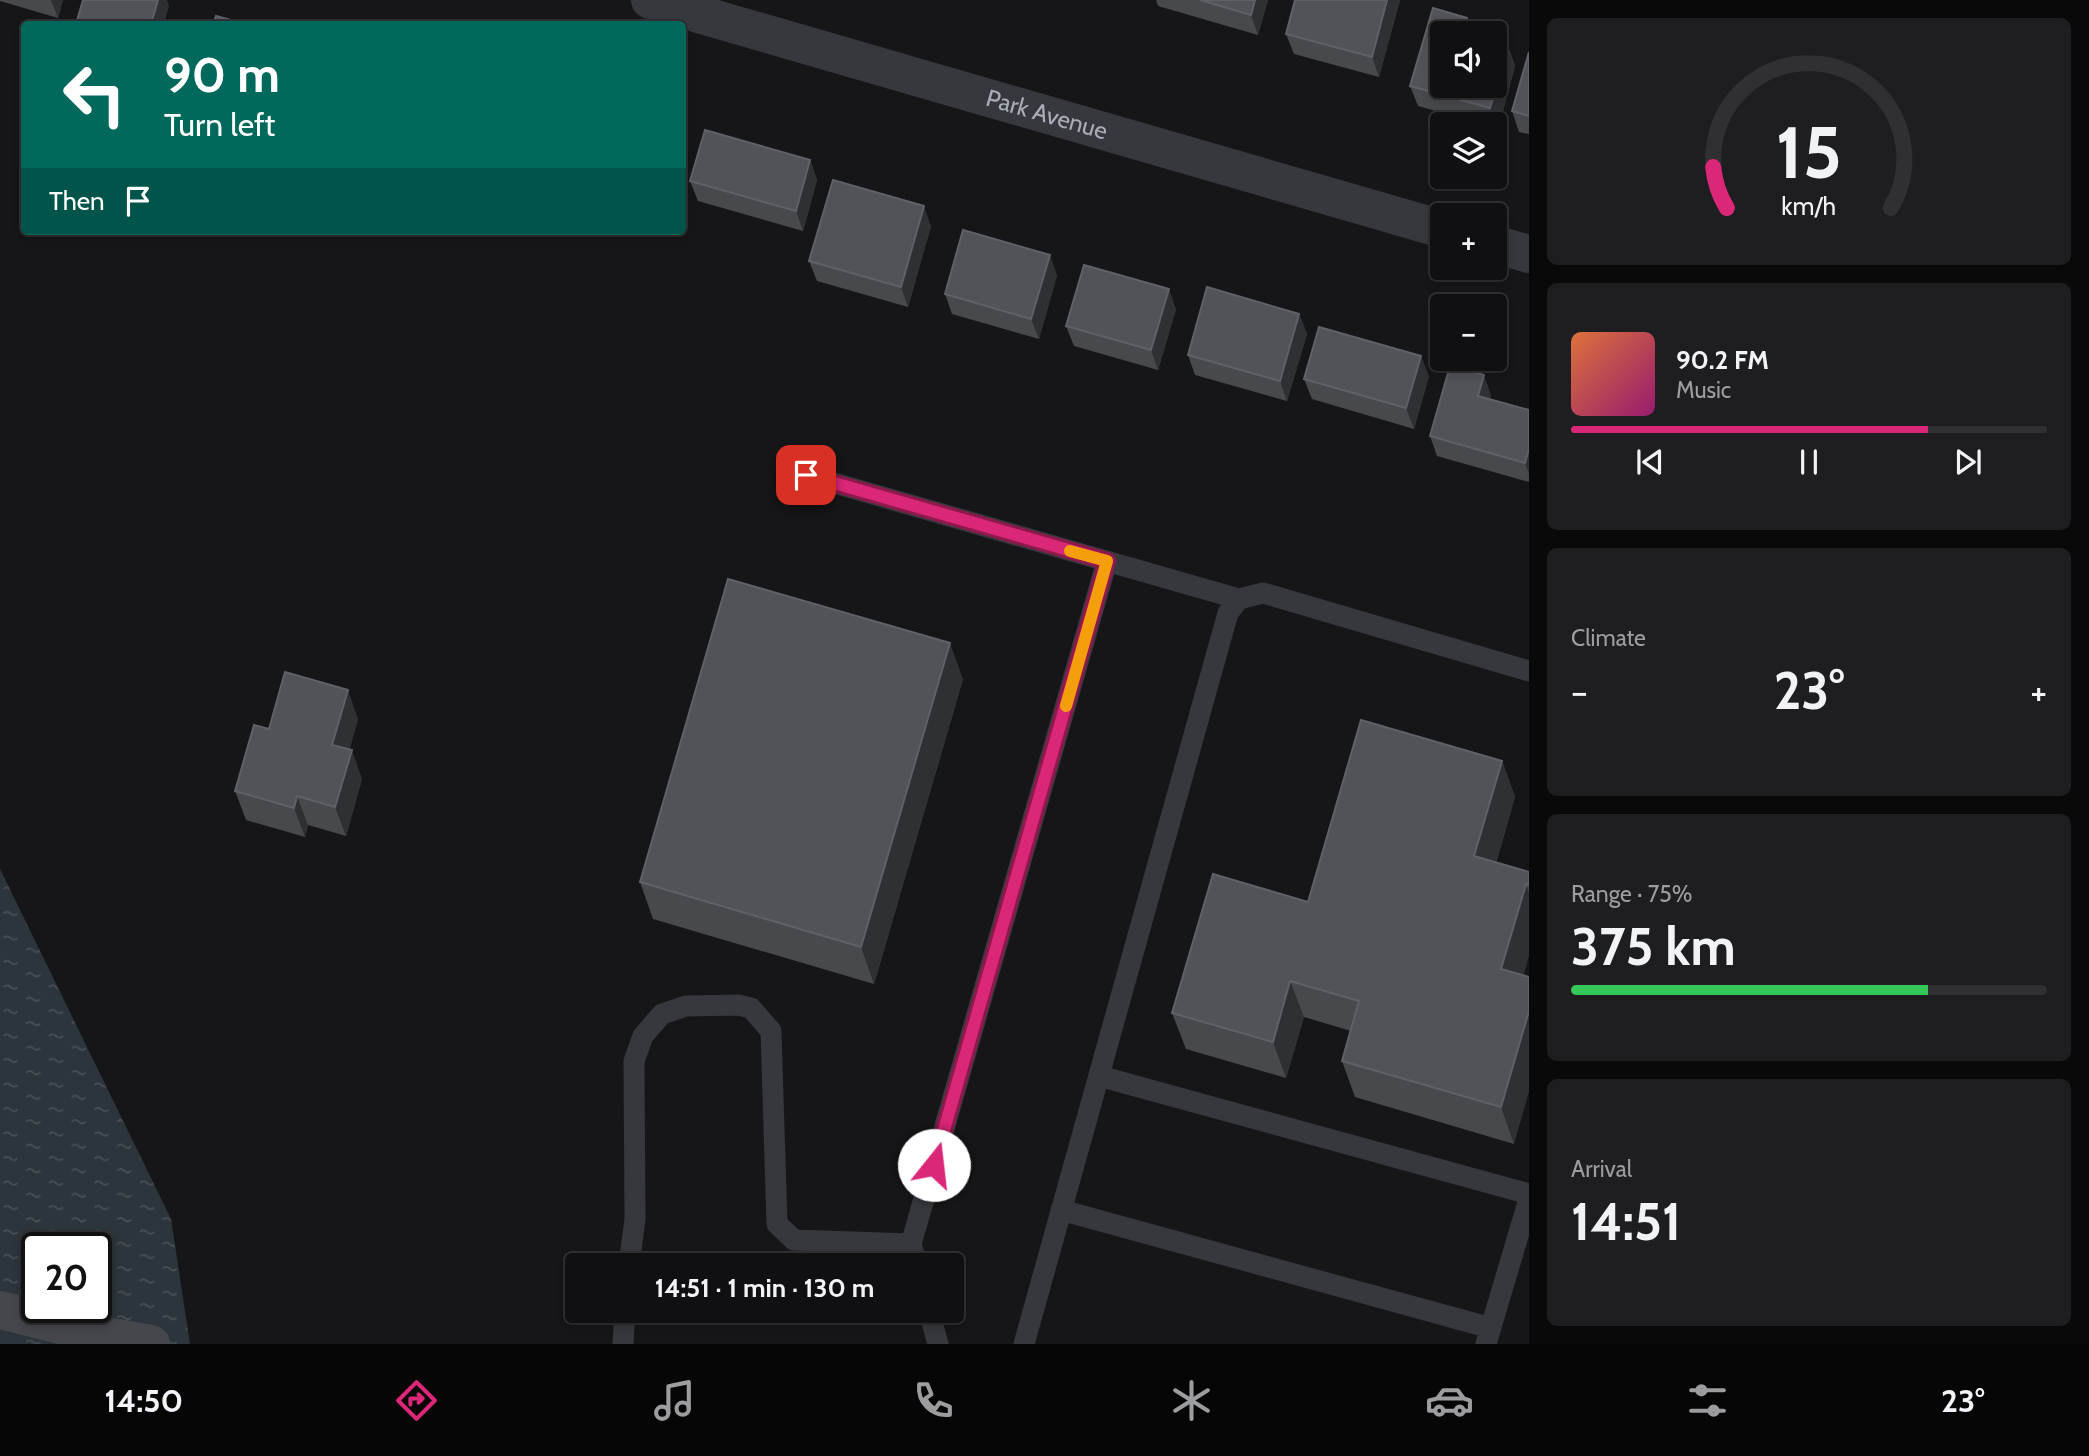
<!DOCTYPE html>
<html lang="en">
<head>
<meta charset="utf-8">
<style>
  :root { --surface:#101012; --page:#1e1e20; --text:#f1f3f6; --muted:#9c9d9f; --line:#303032; --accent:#db2777 }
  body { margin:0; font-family:Cabin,sans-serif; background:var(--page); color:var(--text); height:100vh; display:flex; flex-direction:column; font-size:26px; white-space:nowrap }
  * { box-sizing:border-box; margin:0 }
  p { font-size:23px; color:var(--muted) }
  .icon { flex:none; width:38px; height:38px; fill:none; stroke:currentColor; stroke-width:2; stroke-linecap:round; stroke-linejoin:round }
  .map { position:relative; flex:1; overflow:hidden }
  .sheet { display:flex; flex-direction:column; gap:18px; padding:18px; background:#09090a; width:560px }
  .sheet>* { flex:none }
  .guide { position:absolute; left:21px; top:21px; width:665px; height:214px; border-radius:7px; box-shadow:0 4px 10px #0003,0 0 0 2px var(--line); background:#00695c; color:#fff; overflow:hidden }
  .controls { position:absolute; left:1430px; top:21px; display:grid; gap:14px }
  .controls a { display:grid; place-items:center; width:77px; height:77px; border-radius:7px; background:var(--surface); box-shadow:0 4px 10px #0003,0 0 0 2px var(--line); font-size:35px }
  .speed { position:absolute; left:21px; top:1232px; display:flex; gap:14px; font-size:35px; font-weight:700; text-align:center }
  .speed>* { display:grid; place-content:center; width:91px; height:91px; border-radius:50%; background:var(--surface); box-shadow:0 4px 10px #0003,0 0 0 2px var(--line); line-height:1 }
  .speed .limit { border:4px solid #111; border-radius:10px; background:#fff; color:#111 }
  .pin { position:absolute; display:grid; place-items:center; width:60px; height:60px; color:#fff; margin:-30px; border-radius:14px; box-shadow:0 4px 10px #0006 }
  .me { position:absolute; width:77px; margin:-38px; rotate:16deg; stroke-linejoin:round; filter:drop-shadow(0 0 5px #0008) }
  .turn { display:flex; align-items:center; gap:24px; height:147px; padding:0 28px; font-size:32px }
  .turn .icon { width:91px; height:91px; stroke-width:2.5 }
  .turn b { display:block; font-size:49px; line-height:60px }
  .then { display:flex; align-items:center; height:66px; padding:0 28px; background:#0003; gap:14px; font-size:26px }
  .big { font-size:52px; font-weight:800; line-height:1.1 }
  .sheet .tile { flex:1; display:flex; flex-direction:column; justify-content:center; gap:10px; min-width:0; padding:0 24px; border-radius:10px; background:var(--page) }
  .sheet .dial { align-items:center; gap:0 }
  .dial svg { height:182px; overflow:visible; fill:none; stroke:var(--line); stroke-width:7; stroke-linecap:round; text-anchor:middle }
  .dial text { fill:var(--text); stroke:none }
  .song { display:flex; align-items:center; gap:21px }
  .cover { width:84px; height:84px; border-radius:10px; background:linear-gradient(135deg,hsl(20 70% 55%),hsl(320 70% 35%)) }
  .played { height:7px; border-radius:4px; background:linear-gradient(90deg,var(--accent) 75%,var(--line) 75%) }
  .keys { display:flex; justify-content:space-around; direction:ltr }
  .heat { display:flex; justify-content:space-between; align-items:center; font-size:38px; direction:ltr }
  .charge { height:10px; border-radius:5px; background:linear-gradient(90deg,#34c759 75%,var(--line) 0) }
  .trip { position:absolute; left:565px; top:1253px; width:399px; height:70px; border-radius:7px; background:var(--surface); box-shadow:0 4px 10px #0003,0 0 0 2px var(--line); font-weight:800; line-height:70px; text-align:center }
  .tab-bar { display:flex; height:112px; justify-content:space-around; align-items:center; background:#060607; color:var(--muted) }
  .tab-bar .icon { width:49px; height:49px }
  .tab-bar .active { color:var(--accent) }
  .tab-bar b { font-size:32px; color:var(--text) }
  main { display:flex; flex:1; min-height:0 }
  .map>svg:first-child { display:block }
  .water { fill:url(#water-ripples); fill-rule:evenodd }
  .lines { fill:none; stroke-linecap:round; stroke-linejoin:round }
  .lane { stroke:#37383d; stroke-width:21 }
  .street { stroke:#37383d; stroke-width:38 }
  .secondary { stroke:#45474d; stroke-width:38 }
  .wall { fill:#47494d }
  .shaded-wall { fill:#2f3033 }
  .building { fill:#525359; stroke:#5f6168; stroke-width:2 }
  .route-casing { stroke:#8e194d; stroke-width:18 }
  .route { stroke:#db2777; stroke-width:12 }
  .slow { stroke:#f59e0b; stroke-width:12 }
  .labels { text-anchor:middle; stroke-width:7; stroke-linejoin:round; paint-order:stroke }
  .street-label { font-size:24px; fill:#a8adb8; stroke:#111113 }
</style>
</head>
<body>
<main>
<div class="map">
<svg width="1529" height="1344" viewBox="0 0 1529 1344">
  <defs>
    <pattern id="water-ripples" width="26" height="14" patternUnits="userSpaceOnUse" patternTransform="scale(1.75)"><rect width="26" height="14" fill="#2c353c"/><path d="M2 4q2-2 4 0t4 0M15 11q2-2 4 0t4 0" fill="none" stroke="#485056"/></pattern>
  </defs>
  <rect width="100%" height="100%" fill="#161618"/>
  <path class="water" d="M0 869 171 1219 190 1344H0ZM37 1248H96V1307H37Z"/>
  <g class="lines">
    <path class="lane" d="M806 475 1239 599
      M1099 1076 1529 1194
      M1061 1210 1491 1328
      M629 1265 635 1219 634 1061 643 1036 662 1014 686 1006 738 1005 751 1008 771 1031 777 1224 794 1240 911 1244
      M917 1265 911 1244 1107 561
      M929 1311 938 1344
      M623 1344 625 1311
      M1024 1344 1228 613 1239 599 1263 593 1529 671
      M1486 1344 1529 1199"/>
    <g class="street">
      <path id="s1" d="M650 0 1442 229"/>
      <path d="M1494 244 1529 254"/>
    </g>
    <path class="secondary" d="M0 1310 100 1335 151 1344"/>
  </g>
  <path class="wall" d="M0 0H63L58 18 0 1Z
    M1156 0H1268L1258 35 1158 6Z
    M1295 0H1400L1379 77 1294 54 1286 34Z
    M1433 8 1467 18 1472 33H1442V86H1494V42L1508 46 1515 66 1498 129 1494 128V124H1482L1418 106 1410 86Z
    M1529 52V134L1519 132 1512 111Z
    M810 160 817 180 803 231 698 201 690 181Z
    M931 226 908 307 817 281 809 261Z
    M1057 275 1039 339 952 314 945 294Z
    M1176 309 1158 370 1074 346 1066 326Z
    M1299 314 1307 334 1287 401 1195 375 1188 355Z
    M1429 376 1414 429 1312 399 1304 379Z
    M1491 395 1490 399 1529 410V482L1437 456 1430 436Z
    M963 679 874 984 653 919 640 882Z
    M358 719 349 750 362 779 346 836 308 825 305 837 246 820 235 791 269 729Z
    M1502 761 1515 797 1496 863 1529 872V955L1523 976 1514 1144 1355 1097 1342 1061 1351 1031 1304 1017 1286 1078 1186 1049 1172 1013 1308 902Z"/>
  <path class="shaded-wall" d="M51 0H63L58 18Z
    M158 0H167L169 6 164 24H151Z
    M1255 0H1268L1258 35 1251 15Z
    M1387 0H1400L1379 77 1372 57Z
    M1467 18 1472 33H1463Z
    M1508 46 1515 66 1498 129 1490 108Z
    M810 160 817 180 803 231 796 211Z
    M924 206 931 226 908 307 901 287Z
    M1050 255 1057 275 1039 339 1031 319Z
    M1169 289 1176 309 1158 370 1151 350Z
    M1299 314 1307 334 1287 401 1280 381Z
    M1421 356 1429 376 1414 429 1406 408Z
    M1484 375 1491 395 1485 416 1478 396Z
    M1529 449V474L1525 463Z
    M950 643 963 679 874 984 861 947Z
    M348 690 358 719 343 774 332 745Z
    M352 750 362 779 346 836 335 807Z
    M1502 761 1515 797 1487 892 1474 856Z
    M297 796 308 825 305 837 294 808Z
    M1526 884 1529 894V955L1515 1006 1501 969Z
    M1290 981 1304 1017 1286 1078 1273 1042Z
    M1529 1011V1092L1514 1144 1501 1107Z"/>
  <path class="building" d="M83 0H158L151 24H76Z
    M1200 0H1255L1251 15Z
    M1295 0H1387L1372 57 1286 34Z
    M1433 8 1467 18 1463 33H1442V86H1494V42L1508 46 1490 108 1410 86Z
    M216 16 246 24H213Z
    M1529 52V116L1512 111Z
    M705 130 810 160 796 211 690 181Z
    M833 180 924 206 901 287 809 261Z
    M963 230 1050 255 1031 319 945 294Z
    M1084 265 1169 289 1151 350 1066 326Z
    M1207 287 1299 314 1280 381 1188 355Z
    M1319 327 1421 356 1406 408 1304 379Z
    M1450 366 1484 375 1478 396 1529 410V449L1525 463 1430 436Z
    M728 579 950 643 861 947 640 882Z
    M285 672 348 690 332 745 352 750 335 807 297 796 294 808 235 791 254 725 269 729Z
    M1361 720 1502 761 1474 856 1529 872V885L1526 884 1501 969 1529 977V1011L1501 1107 1342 1061 1359 1001 1290 981 1273 1042 1172 1013 1213 874 1308 902Z"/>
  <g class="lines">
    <g class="route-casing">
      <path id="route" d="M806 475 1107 561 934 1165"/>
    </g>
    <use href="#route" class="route"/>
    <path class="slow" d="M1066 706 1107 561 1070 551"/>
  </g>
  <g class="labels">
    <g class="street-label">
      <text dy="8" stroke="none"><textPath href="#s1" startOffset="413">Park Avenue</textPath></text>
    </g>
  </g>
</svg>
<div class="controls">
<a><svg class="icon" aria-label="sound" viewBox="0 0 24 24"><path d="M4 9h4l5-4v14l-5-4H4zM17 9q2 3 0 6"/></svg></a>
<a><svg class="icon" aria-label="layers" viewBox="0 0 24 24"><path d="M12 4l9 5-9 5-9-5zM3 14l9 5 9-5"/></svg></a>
<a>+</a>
<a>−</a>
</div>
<div class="speed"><div class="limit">20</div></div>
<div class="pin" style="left:806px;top:475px;background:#d93025"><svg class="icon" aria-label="arrive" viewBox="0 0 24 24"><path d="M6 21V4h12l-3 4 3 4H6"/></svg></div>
<svg class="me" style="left:934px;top:1165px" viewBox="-20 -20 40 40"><circle r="19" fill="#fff"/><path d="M0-13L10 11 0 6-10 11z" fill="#db2777"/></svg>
<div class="trip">14:51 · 1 min · 130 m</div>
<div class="guide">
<div class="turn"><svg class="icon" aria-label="left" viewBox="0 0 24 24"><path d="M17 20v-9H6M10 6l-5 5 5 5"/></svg><div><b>90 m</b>Turn left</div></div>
<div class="then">Then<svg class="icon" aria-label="arrive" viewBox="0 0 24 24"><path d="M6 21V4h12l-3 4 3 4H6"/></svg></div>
</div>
</div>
<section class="sheet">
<div class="tile dial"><svg viewBox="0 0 100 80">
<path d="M14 69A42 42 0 1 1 86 69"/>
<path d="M14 69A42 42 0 0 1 8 51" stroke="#db2777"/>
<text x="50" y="56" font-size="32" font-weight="700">15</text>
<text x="50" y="72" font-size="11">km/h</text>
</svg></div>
<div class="tile">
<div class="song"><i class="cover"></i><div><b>90.2 FM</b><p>Music</p></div></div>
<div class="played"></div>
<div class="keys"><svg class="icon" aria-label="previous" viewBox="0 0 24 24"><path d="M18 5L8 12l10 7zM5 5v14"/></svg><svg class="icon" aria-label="pause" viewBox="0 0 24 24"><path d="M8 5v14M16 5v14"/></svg><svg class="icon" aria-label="next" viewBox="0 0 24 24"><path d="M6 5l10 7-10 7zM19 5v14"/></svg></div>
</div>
<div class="tile"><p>Climate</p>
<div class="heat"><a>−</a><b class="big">23°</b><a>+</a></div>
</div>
<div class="tile"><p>Range · 75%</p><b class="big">375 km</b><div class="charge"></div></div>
<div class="tile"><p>Arrival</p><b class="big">14:51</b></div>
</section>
</main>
<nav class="tab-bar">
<b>14:50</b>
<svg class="icon active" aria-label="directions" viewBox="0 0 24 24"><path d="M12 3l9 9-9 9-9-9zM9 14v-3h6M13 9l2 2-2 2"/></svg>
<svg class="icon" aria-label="music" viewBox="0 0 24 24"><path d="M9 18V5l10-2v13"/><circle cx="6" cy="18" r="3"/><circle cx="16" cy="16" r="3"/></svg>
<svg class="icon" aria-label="phone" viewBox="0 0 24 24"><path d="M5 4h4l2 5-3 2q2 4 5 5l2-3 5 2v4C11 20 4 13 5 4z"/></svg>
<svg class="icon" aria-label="climate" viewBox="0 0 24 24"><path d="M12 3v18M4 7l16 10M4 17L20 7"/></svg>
<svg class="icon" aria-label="car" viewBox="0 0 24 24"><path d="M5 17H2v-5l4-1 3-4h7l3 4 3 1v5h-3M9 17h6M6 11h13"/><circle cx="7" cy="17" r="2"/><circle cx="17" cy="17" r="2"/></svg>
<svg class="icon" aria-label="filters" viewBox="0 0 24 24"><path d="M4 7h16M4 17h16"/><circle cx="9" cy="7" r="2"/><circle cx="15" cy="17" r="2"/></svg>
<b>23°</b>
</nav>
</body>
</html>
